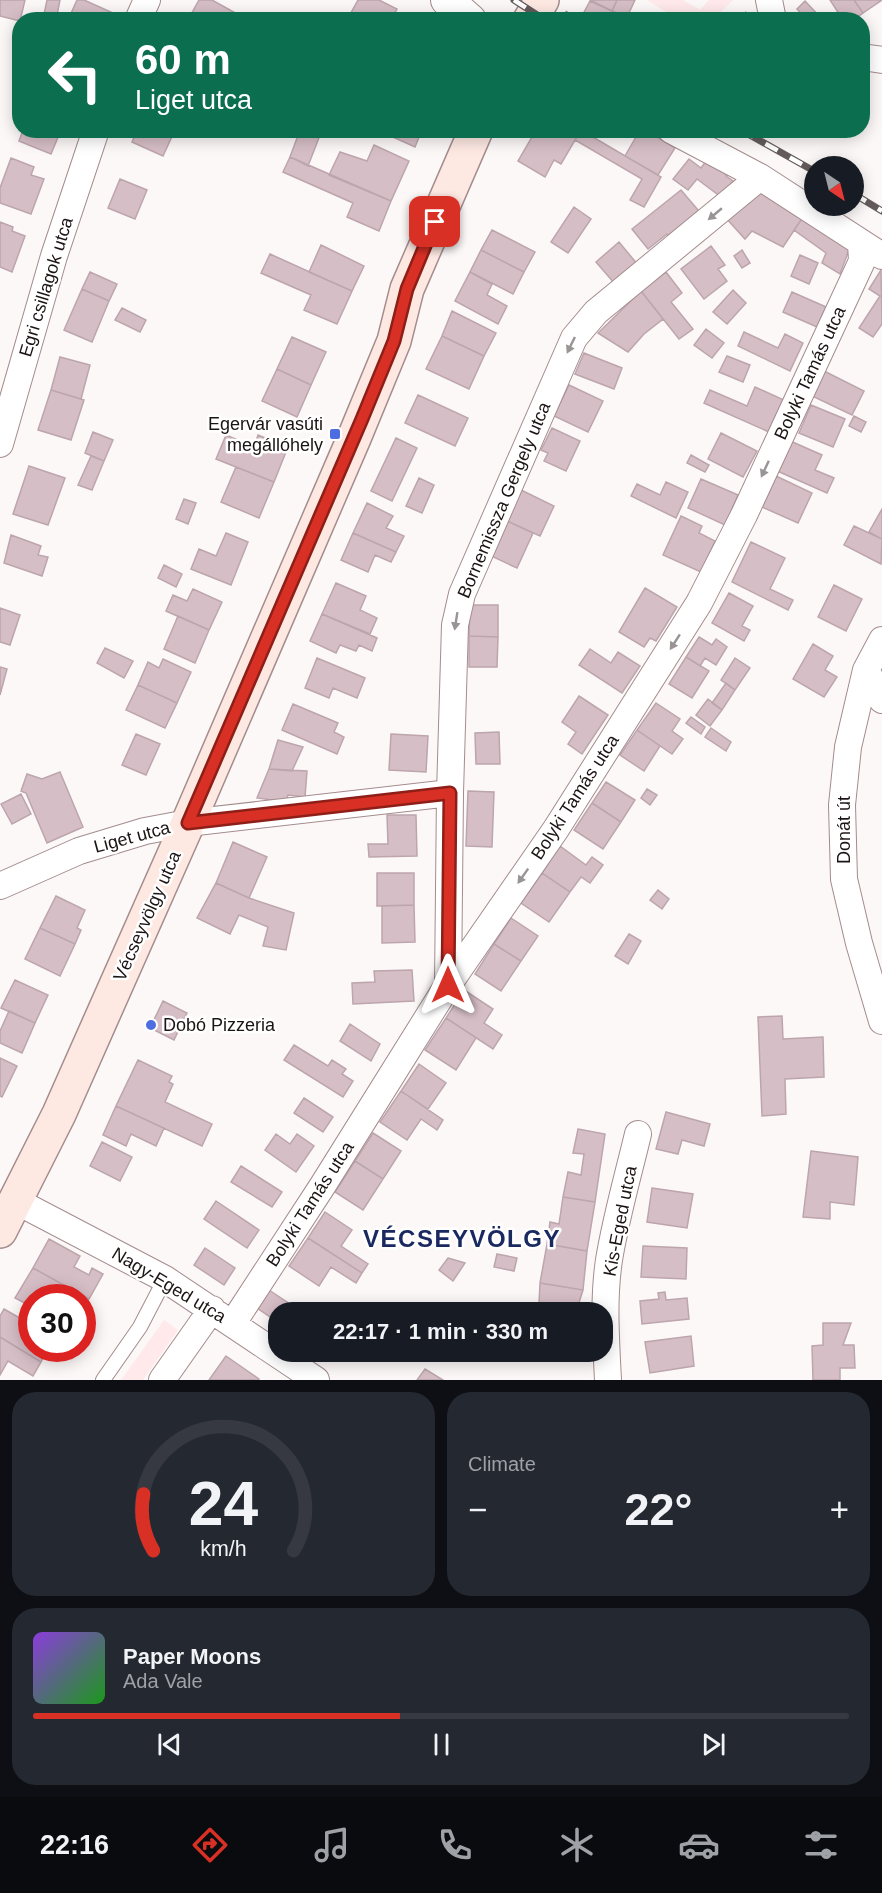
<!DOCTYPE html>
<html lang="en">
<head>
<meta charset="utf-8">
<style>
  :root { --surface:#171b24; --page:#242831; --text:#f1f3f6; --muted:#9ea1a6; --line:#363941; --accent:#d93025 }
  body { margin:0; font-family:Arial,sans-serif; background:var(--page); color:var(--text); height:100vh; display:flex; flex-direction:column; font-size:22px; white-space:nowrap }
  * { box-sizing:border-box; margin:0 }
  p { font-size:20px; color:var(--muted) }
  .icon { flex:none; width:33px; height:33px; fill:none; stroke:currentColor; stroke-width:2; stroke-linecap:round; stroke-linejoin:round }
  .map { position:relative; height:1380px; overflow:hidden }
  .sheet { display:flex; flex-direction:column; gap:12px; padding:12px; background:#0d0f14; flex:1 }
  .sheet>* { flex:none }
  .top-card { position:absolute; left:12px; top:12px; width:858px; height:126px; border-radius:24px; box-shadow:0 3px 15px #0003; background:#0b6e4f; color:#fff; overflow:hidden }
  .needle { width:39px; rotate:145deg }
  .tools { position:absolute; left:804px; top:156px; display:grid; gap:12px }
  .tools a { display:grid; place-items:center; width:60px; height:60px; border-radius:50%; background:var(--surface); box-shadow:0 3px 15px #0003; font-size:30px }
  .speed { position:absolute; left:18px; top:1284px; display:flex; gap:12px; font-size:30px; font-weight:700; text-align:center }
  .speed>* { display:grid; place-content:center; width:78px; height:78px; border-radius:50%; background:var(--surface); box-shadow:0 3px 15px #0003; line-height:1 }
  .speed .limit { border:9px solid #d22; background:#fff; color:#111 }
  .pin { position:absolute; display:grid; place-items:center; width:51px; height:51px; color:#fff; margin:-26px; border-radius:12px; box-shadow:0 3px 9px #0006 }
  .me { position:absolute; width:66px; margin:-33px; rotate:0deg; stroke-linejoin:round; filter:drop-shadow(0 0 4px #0008) }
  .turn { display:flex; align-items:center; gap:21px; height:126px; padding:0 24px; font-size:27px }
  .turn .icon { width:78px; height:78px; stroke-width:2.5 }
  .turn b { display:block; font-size:42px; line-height:51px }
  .big { font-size:45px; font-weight:700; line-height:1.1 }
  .sheet .card { flex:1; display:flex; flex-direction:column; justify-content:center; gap:9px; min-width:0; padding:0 21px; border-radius:24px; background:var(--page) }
  .sheet .dial { align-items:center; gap:0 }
  .dial svg { height:156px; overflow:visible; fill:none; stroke:var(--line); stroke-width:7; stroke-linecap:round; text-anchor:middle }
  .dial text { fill:var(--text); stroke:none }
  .song { display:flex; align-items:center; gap:18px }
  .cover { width:72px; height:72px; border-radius:9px; background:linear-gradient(135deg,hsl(270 70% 55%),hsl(120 70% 35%)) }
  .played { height:6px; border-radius:3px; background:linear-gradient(90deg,var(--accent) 45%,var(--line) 45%) }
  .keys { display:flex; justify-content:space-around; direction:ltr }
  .heat { display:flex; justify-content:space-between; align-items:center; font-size:33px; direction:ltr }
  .sheet .tiles { flex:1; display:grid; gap:12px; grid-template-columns:1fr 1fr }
  .card:last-child { grid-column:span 2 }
  .trip { position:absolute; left:268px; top:1302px; width:345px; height:60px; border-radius:24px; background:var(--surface); box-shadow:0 3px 15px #0003; font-weight:700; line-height:60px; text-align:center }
  .dock { display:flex; height:96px; justify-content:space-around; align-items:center; background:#090b0e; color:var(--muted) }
  .dock .icon { width:42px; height:42px }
  .dock .selected { color:var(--accent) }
  .dock b { font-size:27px; color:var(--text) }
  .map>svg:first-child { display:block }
  .built { fill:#ffe9ea }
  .building { fill:#d6bec6; stroke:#bca5ad; stroke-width:1.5 }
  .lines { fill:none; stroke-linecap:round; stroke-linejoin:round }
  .service-casing { stroke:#a48c8d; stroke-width:16 }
  .minor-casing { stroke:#a48c8d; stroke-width:28 }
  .tertiary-casing { stroke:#a48c8d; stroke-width:34 }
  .secondary-casing { stroke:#a48c8d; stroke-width:36 }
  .path { stroke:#979191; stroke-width:4; stroke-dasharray:6 3; stroke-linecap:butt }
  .service { stroke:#fff; stroke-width:14 }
  .minor { stroke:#fff; stroke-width:26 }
  .tertiary { stroke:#fff; stroke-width:32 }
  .secondary { stroke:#fde8e2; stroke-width:33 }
  .rail-casing { stroke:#645c5c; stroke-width:7 }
  .rail { stroke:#fff; stroke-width:4.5; stroke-dasharray:14; stroke-linecap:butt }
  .oneway { fill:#999595 }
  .route-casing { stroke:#8d1f18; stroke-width:15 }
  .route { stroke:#d93025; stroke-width:10 }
  .poi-dot { fill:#4c6ee1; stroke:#fff; stroke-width:2 }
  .labels { text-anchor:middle; stroke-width:5; stroke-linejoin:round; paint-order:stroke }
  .street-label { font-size:18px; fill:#1c1414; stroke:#fff }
  .poi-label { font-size:18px; fill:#1c1414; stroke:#fff; text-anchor:end }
  .district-label { font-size:24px; font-weight:bold; letter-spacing:1.5px; fill:#1a2960; stroke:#fff }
</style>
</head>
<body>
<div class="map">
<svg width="882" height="1380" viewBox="0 0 882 1380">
  <rect width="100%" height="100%" fill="#fdf8f8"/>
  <path class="built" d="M647 0H683L700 10 709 0H733L714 19 679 20Z
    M164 1320 178 1330 143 1380H121Z"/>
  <path class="building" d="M0 0H25L20 21 0 16Z
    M47 0H60L56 20 43 19Z
    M77 0H84L111 12 107 20H68Z
    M199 0H212L241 16 238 20H188Z
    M358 0H379L397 9 391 20H347Z
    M590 0H617L612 11Z
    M617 0H635L627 17 612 11Z
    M830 0H854L863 13 853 20H843Z
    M854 0H882L863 13Z
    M590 1 612 11 608 20H588L582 16Z
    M805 1 823 20H807L797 9Z
    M23 130H61L51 154 19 141Z
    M137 130H175L163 156 132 142Z
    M300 130H322L308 166 290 157Z
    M385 130H422L415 147 384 133Z
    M536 130H581L561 164 554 160 545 177 518 161Z
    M581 130 661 177 644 207 630 200 642 179 575 140Z
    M640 130H646L675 148 658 175 625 156Z
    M374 145 409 161 391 201 329 175 340 152 367 161Z
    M290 157 391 201 379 231 347 217 353 203 283 172Z
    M709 157 729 172 726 176 733 181 721 197 697 179 688 190 673 179 689 159 701 168Z
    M11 158 34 167 31 175 44 179 31 214 0 203V188Z
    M120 179 147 190 135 219 108 208Z
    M763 189 803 217 783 247 752 231 745 239 726 218Z
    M681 190 703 216 672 240 667 234 648 249 632 229Z
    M574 207 591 219 568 253 551 242Z
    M803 217 849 250 840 274 822 263 826 253 794 230Z
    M0 222 13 227 12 231 25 236 12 272 0 267Z
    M492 230 535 252 524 272 481 250Z
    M619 242 638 265 615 284 596 262Z
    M321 245 364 266 352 291 309 272Z
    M711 246 725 265 718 269 727 281 704 299 681 269Z
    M481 250 524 272 513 294 470 272Z
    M742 250 750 263 742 268 734 256Z
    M270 254 352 291 337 324 304 310 311 295 261 273Z
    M800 255 818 263 809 284 791 276Z
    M881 270 882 324 873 337 859 328 880 296 869 289Z
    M90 272 117 284 109 301 82 289Z
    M470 272 492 284 487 295 507 306 498 324 455 301Z
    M666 272 682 293 671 302 693 329 679 339 641 291Z
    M82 289 109 301 92 342 64 330Z
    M733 290 746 303 727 324 713 312Z
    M641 291 663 319 644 334 628 352 598 333Z
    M792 292 826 307 817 327 783 312Z
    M122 308 146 320 140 332 115 320Z
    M452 311 496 333 484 356 442 336Z
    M706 329 724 343 712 358 694 345Z
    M744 332 778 348 785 334 803 343 790 371 738 346Z
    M442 336 484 356 469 389 426 369Z
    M292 337 326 352 311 385 277 369Z
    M584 353 622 368 614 389 575 374Z
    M727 356 750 365 743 382 719 372Z
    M60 357 90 365 81 399 51 390Z
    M277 369 311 385 297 417 262 401Z
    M824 371 864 391 852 415 812 396Z
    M569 385 603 401 588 432 554 416Z
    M755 387 784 400 769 432 704 403 710 390 747 406Z
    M51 390 84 400 71 440 38 430Z
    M418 395 468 418 455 446 405 423Z
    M811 405 845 419 833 447 799 433Z
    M854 416 866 422 861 432 849 426Z
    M552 428 580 441 566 471 544 461 548 453 541 450Z
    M93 432 113 440 104 461 85 453Z
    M721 433 757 451 743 477 708 459Z
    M226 435 254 447 258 435 288 447 274 482 216 459Z
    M396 438 417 448 392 501 371 491Z
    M788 440 822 455 815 470 834 478 827 493 775 470Z
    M691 455 709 465 705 472 687 463Z
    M91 456 104 461 92 490 78 485Z
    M29 466 65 478 48 525 13 514Z
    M236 467 274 482 259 518 221 502Z
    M776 476 812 493 798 523 762 507Z
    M419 478 434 485 422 513 406 506Z
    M701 479 738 495 725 525 688 508Z
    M666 482 688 492 676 518 631 496 637 484 660 495Z
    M519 489 554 506 540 536 505 520Z
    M184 499 196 503 188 524 176 519Z
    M367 503 393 516 386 528 404 536 396 552 353 533Z
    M882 509V539L869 532Z
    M681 516 702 526 699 533 715 541 701 572 663 555Z
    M505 520 533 533 517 568 489 555Z
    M854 526 882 539 881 564 844 545Z
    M226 533 248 542 231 585 191 569 199 549 216 556Z
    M353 533 396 552 391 562 375 555 368 572 341 560Z
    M11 535 41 546 38 555 48 557 42 576 4 563Z
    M751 542 785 558 770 589 793 600 788 610 732 582Z
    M164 565 182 574 176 587 158 578Z
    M336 583 366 596 360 610 377 618 370 634 322 614Z
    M834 585 862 599 846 631 818 617Z
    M645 588 677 607 656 641 650 638 644 647 619 632Z
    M193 589 222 602 209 630 166 611 173 595 187 601Z
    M729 593 753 606 742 626 750 630 744 641 712 623Z
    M470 605H498V637L469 636Z
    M0 608 20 615 10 645 0 642Z
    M322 614 377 638 372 651 359 645 356 651 340 645 336 653 310 641Z
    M178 616 209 630 195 663 164 649Z
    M469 636 498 637 497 667H469Z
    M699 637 712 645 716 639 727 647 716 665 705 658 700 666 686 657Z
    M813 644 833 656 825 670 837 677 824 697 793 679Z
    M105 648 133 661 124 678 97 663Z
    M590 649 611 663 618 652 640 666 622 693 579 665Z
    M686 657 709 671 692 698 669 684Z
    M317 658 365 678 357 698 333 688 329 698 305 688Z
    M735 658 750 668 735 690 721 680Z
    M163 659 191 672 177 703 138 685 148 662 159 668Z
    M0 667 7 669 0 695Z
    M726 683 735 690 722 710 712 703Z
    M138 685 177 703 165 728 126 710Z
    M579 696 608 715 582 754 568 744 576 732 562 722Z
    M708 699 722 710 710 726 696 715Z
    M656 703 680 719 672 731 683 739 672 754 637 730Z
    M293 704 338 723 334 732 344 737 337 754 282 730Z
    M691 717 705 727 701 734 686 723Z
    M711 728 731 742 726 751 705 737Z
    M637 730 660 746 644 771 620 755Z
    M499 732 500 764H476L475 733Z
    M136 734 160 744 146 775 122 765Z
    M391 734 428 736 426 772 389 770Z
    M278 740 303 747 292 771 269 769Z
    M269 769 307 771 305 797 288 795 286 802 257 798Z
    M60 772 83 827 47 843 26 793 21 791 27 774 42 779Z
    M606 782 635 800 621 822 592 803Z
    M647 789 657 795 650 805 641 798Z
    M468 791 494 792 492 847 466 846Z
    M21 794 31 814 12 824 1 804Z
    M592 803 621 822 603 849 574 830Z
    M387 815H416L417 856 369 857 368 844H388Z
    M233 842 267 857 249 898 216 883Z
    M560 846 586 865 592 857 603 865 590 883 581 877 570 892 542 873Z
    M377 873H414V905L377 906Z
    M542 873 570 892 549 922 521 903Z
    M216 883 249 898 294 913 286 950 263 946 268 927 239 915 230 934 197 918Z
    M658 890 669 899 662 909 650 900Z
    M56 896 85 910 77 928 81 930 75 944 40 928Z
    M414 905 415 942 382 943V906Z
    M511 918 538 936 521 961 494 944Z
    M40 928 75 944 60 976 25 959Z
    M629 934 641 941 628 964 615 956Z
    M494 944 521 961 501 991 475 974Z
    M412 970 414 1001 353 1004 352 983 375 982 374 971Z
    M15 980 48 995 35 1023 1 1008Z
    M464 990 493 1009 484 1023 502 1035 493 1049 446 1018Z
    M163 1001 187 1013 174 1040 150 1028Z
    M9 1011 35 1023 22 1053 0 1043V1031Z
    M782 1016 783 1039 823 1037 824 1077 785 1079 786 1114 762 1116 758 1017Z
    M446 1018 476 1038 456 1070 425 1050Z
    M350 1024 380 1044 371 1061 340 1041Z
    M294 1045 328 1066 332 1060 346 1069 342 1074 353 1081 343 1097 284 1060Z
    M0 1058 17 1066 2 1097 0 1096Z
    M138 1060 172 1076 169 1082 173 1084 165 1102 212 1124 202 1146 116 1106Z
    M419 1064 446 1083 428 1109 401 1091Z
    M401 1091 443 1120 437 1130 421 1119 407 1140 380 1122Z
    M304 1098 333 1117 323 1132 294 1113Z
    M116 1106 164 1128 156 1146 131 1134 126 1146 103 1135Z
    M666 1112 710 1124 704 1146 682 1140 678 1154 656 1149Z
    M578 1129 605 1134 595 1202 563 1197 568 1172 581 1175 584 1154 573 1153Z
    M373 1133 401 1151 383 1179 355 1161Z
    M276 1134 290 1144 297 1134 314 1146 296 1172 265 1150Z
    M102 1142 132 1157 120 1181 90 1166Z
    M811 1151 858 1157 854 1205 830 1202V1219L803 1217Z
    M355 1161 383 1179 363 1210 335 1192Z
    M241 1166 282 1192 272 1207 231 1182Z
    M652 1188 693 1194 687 1228 647 1222Z
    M563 1197 595 1202 587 1251 547 1244 550 1222 559 1224Z
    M216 1201 259 1230 247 1248 204 1219Z
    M325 1212 352 1230 341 1246 368 1264 362 1273 308 1238Z
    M308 1238 362 1273 356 1283 331 1267 319 1286 289 1266Z
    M49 1239 80 1256 74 1267 89 1275 92 1268 103 1274 89 1299 33 1268Z
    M547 1244 587 1251 583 1290 540 1283Z
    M643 1246 687 1248 686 1279 641 1277Z
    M205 1248 235 1268 224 1285 194 1265Z
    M497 1254 517 1258 514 1271 494 1267Z
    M448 1258 465 1263 453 1281 439 1270Z
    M33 1268 89 1299 82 1312V1298H32V1307L15 1298Z
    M540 1283 583 1290 576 1312H533L539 1303Z
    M269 1290 296 1308 293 1312H279V1323L257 1308Z
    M665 1292 666 1300 687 1298 689 1319 642 1324 640 1301 659 1299 658 1293Z
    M4 1309 32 1325V1336L28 1341 32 1343V1348H40L46 1352 41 1362 0 1337V1316Z
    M823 1323H851L843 1345H854L855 1368H840V1380H813L812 1346 823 1345Z
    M691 1336 694 1366 650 1373 645 1342Z
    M0 1337 41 1362 33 1376 8 1361 0 1375Z
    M226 1356 259 1379 258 1380H209Z
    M425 1369 443 1380H417Z"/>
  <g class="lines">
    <g class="service-casing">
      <path id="service" d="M103 1380 140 1327 165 1279"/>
    </g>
    <g class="minor-casing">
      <path id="minor" d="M769 0 773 20
        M138 20 147 0
        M862 57 882 60
        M671 130 760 177 882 256
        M0 444 54 256 96 130
        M882 640 866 670 848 747 842 805 844 879 859 943 882 1021
        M866 670 882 700
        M0 886 79 851 145 831 188 823 450 793
        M448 985 450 793 455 625 462 594 574 338 596 312 760 177
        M16 1201 165 1279 316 1380
        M233 1323 323 1185 448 985 556 829 699 603 744 515 862 261 861 243
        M162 1380 212 1309
        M608 1380C606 1340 603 1300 609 1260 616 1217 628 1176 638 1134"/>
    </g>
    <g class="tertiary-casing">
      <path id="tertiary" d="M447 0 470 20"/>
    </g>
    <g class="secondary-casing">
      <path id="secondary" d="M530 20 542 0
        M0 1231 59 1114 188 823 354 438 394 341 407 289 476 130"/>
    </g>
    <path class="path" d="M565 12 576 20
      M736 20 747 13"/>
    <use href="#service" class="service"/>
    <use href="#minor" class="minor"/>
    <use href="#tertiary" class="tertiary"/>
    <use href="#secondary" class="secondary"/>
    <g class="rail-casing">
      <path id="rail" d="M514 0 545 20
        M741 130 814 171
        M854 194 882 211"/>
    </g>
    <use href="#rail" class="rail"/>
  </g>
  <defs><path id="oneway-solid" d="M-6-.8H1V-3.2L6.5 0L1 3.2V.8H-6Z" transform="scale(1.5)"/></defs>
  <g class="oneway">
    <use href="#oneway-solid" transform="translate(715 214) rotate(140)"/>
    <use href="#oneway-solid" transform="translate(571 345) rotate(116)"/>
    <use href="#oneway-solid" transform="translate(765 469) rotate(115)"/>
    <use href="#oneway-solid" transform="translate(456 621) rotate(99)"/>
    <use href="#oneway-solid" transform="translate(675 642) rotate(123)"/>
    <use href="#oneway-solid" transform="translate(523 876) rotate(125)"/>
  </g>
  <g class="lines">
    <g class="route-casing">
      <path id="route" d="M435 222 407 289 394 341 362 419 188 823 450 793 448 985"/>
    </g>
    <use href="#route" class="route"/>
  </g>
  <g class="poi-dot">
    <rect x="329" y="428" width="12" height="12" rx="3"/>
    <circle cx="151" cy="1025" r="6"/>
  </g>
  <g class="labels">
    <g class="street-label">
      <text transform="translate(46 287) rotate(-73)" y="6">Egri csillagok utca</text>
      <text transform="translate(810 373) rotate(-65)" y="6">Bolyki Tamás utca</text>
      <text transform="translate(504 500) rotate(-67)" y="6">Bornemissza Gergely utca</text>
      <text transform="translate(575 797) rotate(-57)" y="6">Bolyki Tamás utca</text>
      <text transform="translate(844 830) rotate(-90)" y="6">Donát út</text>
      <text transform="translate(132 837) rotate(-15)" y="6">Liget utca</text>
      <text transform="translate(147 916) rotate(-66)" y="6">Vécseyvölgy utca</text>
      <text transform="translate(310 1204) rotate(-57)" y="6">Bolyki Tamás utca</text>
      <text transform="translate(620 1221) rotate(-79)" y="6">Kis-Eged utca</text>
      <text transform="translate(169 1285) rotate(31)" y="6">Nagy-Eged utca</text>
    </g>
    <g class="poi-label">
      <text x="323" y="430">Egervár vasúti<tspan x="323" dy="21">megállóhely</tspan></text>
      <text x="163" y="1031" text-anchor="start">Dobó Pizzeria</text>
    </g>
    <g class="district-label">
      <text x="462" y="1247">VÉCSEYVÖLGY</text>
    </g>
  </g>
</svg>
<div class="tools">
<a><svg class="needle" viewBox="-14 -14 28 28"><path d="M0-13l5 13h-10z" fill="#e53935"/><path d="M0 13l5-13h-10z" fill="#9ea1a6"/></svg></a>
</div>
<div class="speed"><div class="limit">30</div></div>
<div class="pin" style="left:435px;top:222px;background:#d93025"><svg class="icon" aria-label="arrive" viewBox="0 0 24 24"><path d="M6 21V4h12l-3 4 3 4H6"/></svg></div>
<svg class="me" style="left:448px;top:985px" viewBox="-20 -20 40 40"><path d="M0-17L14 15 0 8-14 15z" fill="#d93025" stroke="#fff" stroke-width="4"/></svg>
<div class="trip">22:17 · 1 min · 330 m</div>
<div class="top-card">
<div class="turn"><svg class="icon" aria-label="left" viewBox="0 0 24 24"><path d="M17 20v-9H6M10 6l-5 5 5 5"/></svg><div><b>60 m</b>Liget utca</div></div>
</div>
</div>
<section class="sheet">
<div class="tiles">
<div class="card dial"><svg viewBox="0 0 100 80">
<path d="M14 69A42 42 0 1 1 86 69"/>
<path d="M14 69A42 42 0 0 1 9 40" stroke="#d93025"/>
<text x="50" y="56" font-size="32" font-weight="700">24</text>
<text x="50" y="72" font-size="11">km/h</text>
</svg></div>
<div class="card"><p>Climate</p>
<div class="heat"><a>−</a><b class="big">22°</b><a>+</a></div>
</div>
<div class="card">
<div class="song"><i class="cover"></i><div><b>Paper Moons</b><p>Ada Vale</p></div></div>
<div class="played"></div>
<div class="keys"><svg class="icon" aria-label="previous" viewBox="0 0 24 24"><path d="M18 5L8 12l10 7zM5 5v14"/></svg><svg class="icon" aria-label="pause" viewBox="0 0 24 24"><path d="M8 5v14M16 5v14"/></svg><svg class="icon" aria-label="next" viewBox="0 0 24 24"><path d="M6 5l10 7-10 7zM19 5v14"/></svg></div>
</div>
</div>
</section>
<nav class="dock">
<b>22:16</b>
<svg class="icon selected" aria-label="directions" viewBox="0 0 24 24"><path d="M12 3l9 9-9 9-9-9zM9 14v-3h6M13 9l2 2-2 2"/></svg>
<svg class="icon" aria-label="music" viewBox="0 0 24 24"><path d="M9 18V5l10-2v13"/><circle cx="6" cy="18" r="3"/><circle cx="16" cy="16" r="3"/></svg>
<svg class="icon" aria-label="phone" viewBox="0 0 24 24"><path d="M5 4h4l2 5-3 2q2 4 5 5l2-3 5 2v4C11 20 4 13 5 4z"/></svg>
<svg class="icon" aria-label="climate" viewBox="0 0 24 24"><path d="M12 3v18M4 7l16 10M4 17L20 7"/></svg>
<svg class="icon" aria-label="car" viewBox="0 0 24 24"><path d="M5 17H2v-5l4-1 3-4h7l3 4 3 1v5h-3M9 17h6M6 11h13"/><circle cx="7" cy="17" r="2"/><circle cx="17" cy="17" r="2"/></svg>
<svg class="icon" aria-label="filters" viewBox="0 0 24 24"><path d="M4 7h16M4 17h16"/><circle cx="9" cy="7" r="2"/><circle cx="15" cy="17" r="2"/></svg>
</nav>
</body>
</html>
